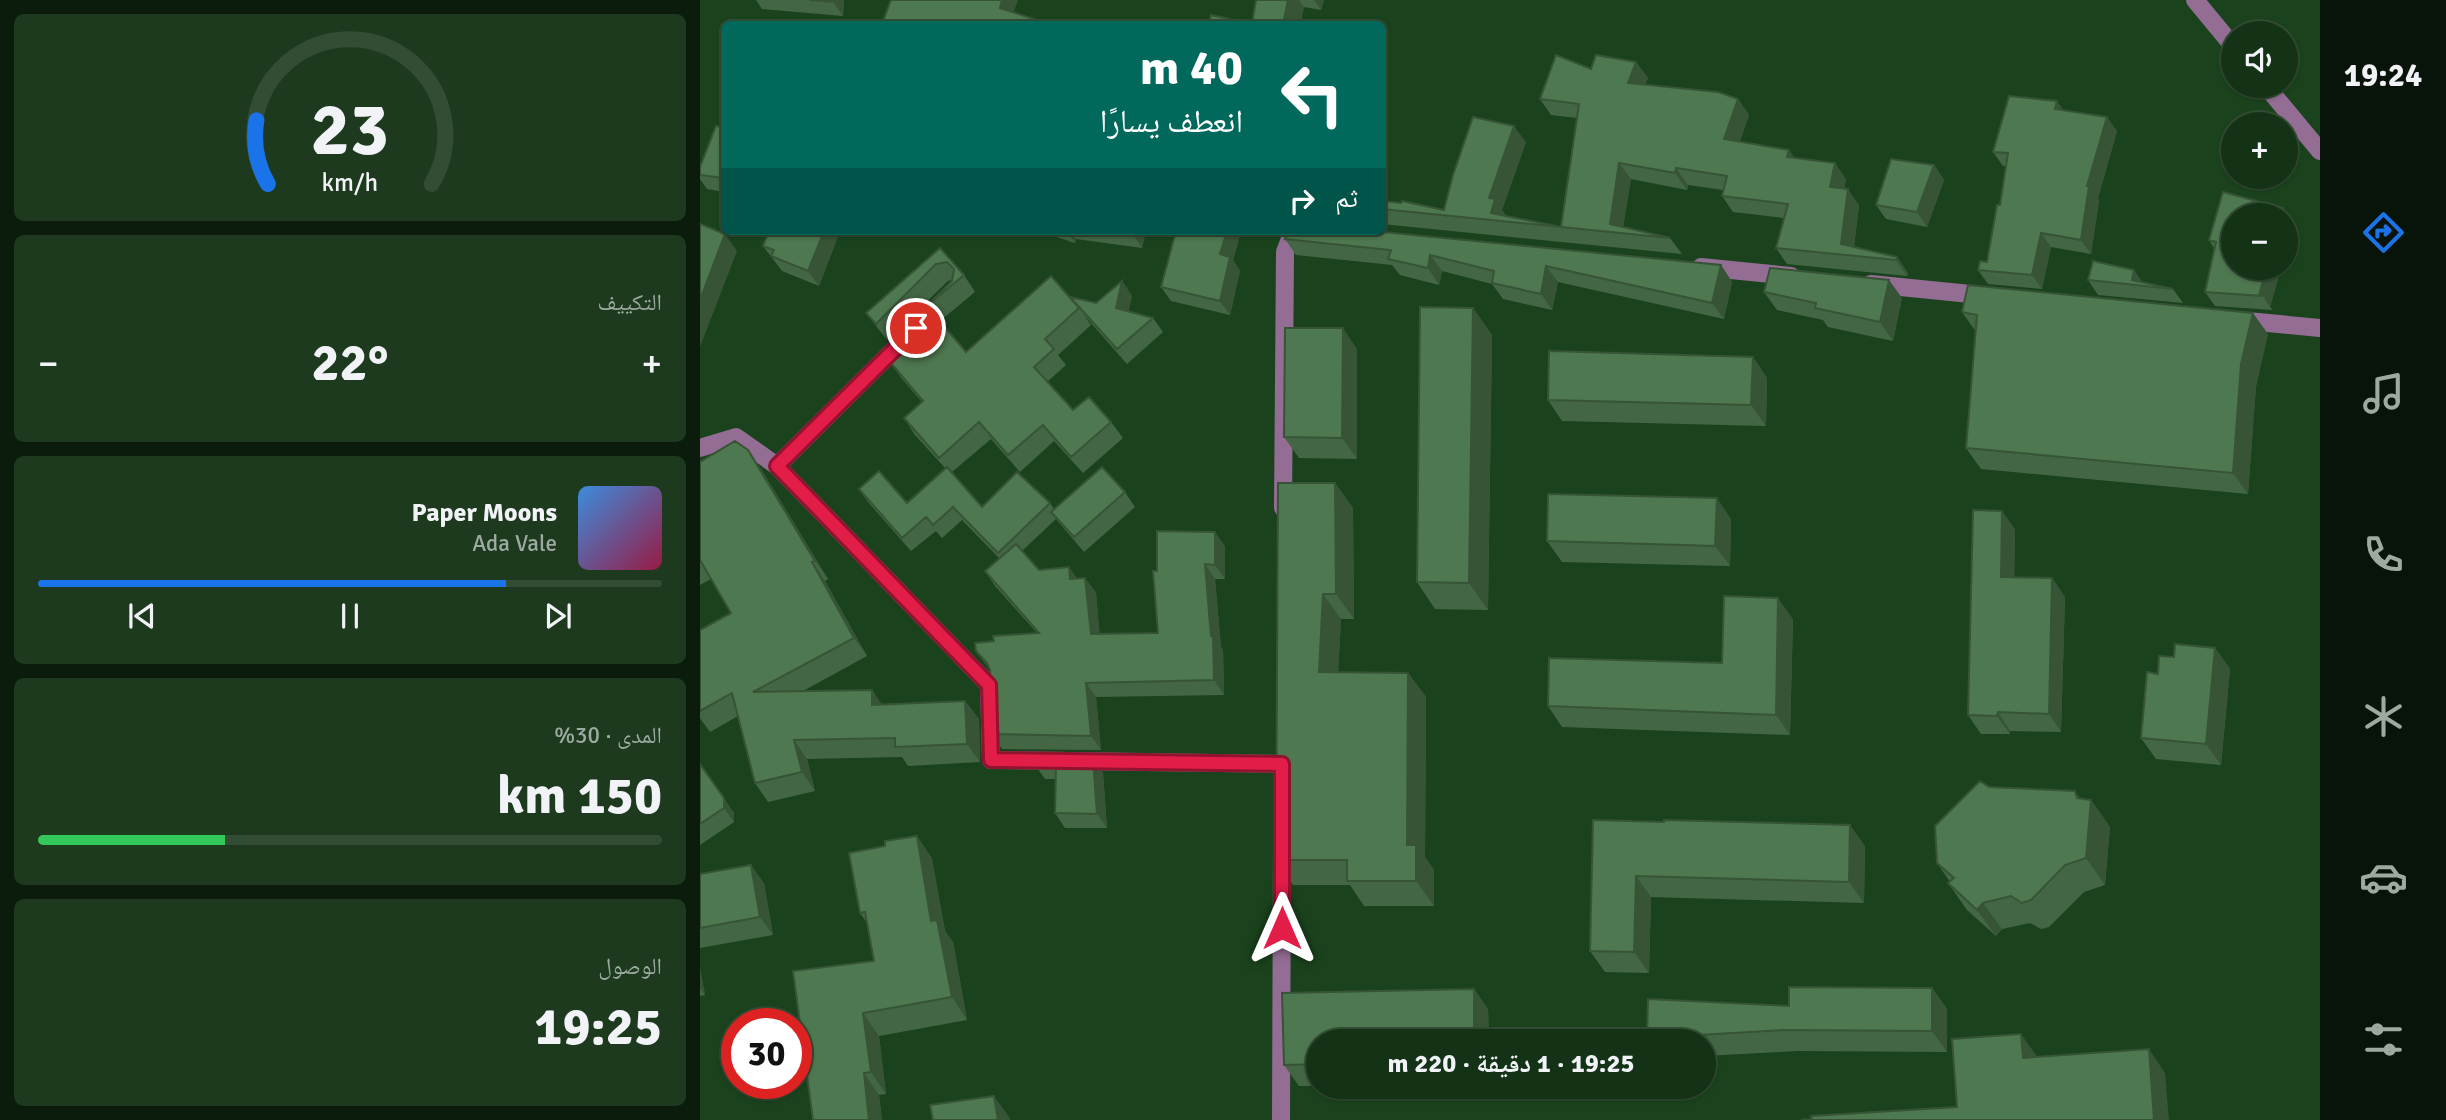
<!DOCTYPE html>
<html lang="ar">
<head>
<meta charset="utf-8">
<style>
  :root { --surface:#143216; --page:#1d3a1f; --text:#f1f3f6; --muted:#9daaa1; --line:#334d35; --accent:#1a73e8 }
  body { margin:0; font-family:Signika,"Noto Naskh Arabic",sans-serif; background:var(--page); color:var(--text); direction:rtl; height:100vh; display:flex; flex-direction:column; font-size:26px; white-space:nowrap }
  * { box-sizing:border-box; margin:0 }
  p { font-size:23px; color:var(--muted) }
  .icon { flex:none; width:38px; height:38px; fill:none; stroke:currentColor; stroke-width:2; stroke-linecap:round; stroke-linejoin:round }
  .map { position:relative; flex:1; overflow:hidden; direction:ltr }
  .drawer { display:flex; flex-direction:column; gap:14px; padding:14px; background:#0b1c0c; width:700px }
  .drawer>* { flex:none }
  .guide { position:absolute; left:21px; top:21px; width:665px; height:214px; border-radius:10px; box-shadow:0 2px 5px #0004,0 0 0 2px var(--line); direction:rtl; background:#00695c; color:#fff; overflow:hidden }
  .buttons { position:absolute; left:1521px; top:21px; display:grid; gap:14px }
  .buttons a { display:grid; place-items:center; width:77px; height:77px; border-radius:50%; background:var(--surface); box-shadow:0 2px 5px #0004,0 0 0 2px var(--line); font-size:35px }
  .speed { position:absolute; left:21px; top:1008px; display:flex; gap:14px; font-size:35px; font-weight:700; text-align:center }
  .speed>* { display:grid; place-content:center; width:91px; height:91px; border-radius:50%; background:var(--surface); box-shadow:0 2px 5px #0004,0 0 0 2px var(--line); line-height:1 }
  .speed .limit { border:10px solid #d22; background:#fff; color:#111 }
  .pin { position:absolute; display:grid; place-items:center; width:60px; height:60px; color:#fff; margin:-30px; border:4px solid #fff; border-radius:50%; box-shadow:0 2px 7px #0007 }
  .me { position:absolute; width:77px; margin:-38px; rotate:0deg; stroke-linejoin:round; filter:drop-shadow(0 0 5px #0008) }
  .turn { display:flex; align-items:center; gap:24px; height:147px; padding:0 28px; font-size:32px }
  .turn .icon { width:91px; height:91px; stroke-width:2.5 }
  .turn b { display:block; font-size:49px; line-height:60px }
  .then { display:flex; align-items:center; height:66px; padding:0 28px; background:#0003; gap:14px; font-size:26px }
  .big { font-size:52px; font-weight:700; line-height:1.1 }
  .drawer .card { flex:1; display:flex; flex-direction:column; justify-content:center; gap:10px; min-width:0; padding:0 24px; border-radius:10px; background:var(--page) }
  .drawer .dial { align-items:center; gap:0 }
  .dial svg { height:182px; overflow:visible; fill:none; stroke:var(--line); stroke-width:7; stroke-linecap:round; text-anchor:middle }
  .dial text { fill:var(--text); stroke:none }
  .song { display:flex; align-items:center; gap:21px }
  .cover { width:84px; height:84px; border-radius:10px; background:linear-gradient(135deg,hsl(210 70% 55%),hsl(340 70% 35%)) }
  .played { height:7px; border-radius:4px; background:linear-gradient(90deg,var(--accent) 75%,var(--line) 75%) }
  .keys { display:flex; justify-content:space-around; direction:ltr }
  .heat { display:flex; justify-content:space-between; align-items:center; font-size:38px; direction:ltr }
  .charge { height:10px; border-radius:5px; background:linear-gradient(90deg,#34c759 30%,var(--line) 0) }
  .trip { position:absolute; left:606px; top:1029px; width:410px; height:70px; border-radius:35px; background:var(--surface); box-shadow:0 2px 5px #0004,0 0 0 2px var(--line); font-weight:700; line-height:70px; text-align:center; direction:rtl }
  main { display:flex; flex:1; min-height:0 }
  .tab-bar { display:flex; flex-direction:column; width:126px; justify-content:space-around; align-items:center; background:#081409; color:var(--muted) }
  .tab-bar .icon { width:49px; height:49px }
  .tab-bar .on { color:var(--accent) }
  .tab-bar b { font-size:32px; color:var(--text) }
  .map>svg:first-child { display:block }
  .lines { fill:none; stroke-linecap:round; stroke-linejoin:round }
  .minor { stroke:#936d94; stroke-width:18 }
  .wall { fill:#436744 }
  .shaded-wall { fill:#375437 }
  .building { fill:#4e784f; stroke:#375437; stroke-width:2 }
  .route-casing { stroke:#92132f; stroke-width:18 }
  .route { stroke:#e11d48; stroke-width:12 }
</style>
</head>
<body>
<main>
<nav class="tab-bar">
<b>19:24</b>
<svg class="icon on" aria-label="directions" viewBox="0 0 24 24"><path d="M12 3l9 9-9 9-9-9zM9 14v-3h6M13 9l2 2-2 2"/></svg>
<svg class="icon" aria-label="music" viewBox="0 0 24 24"><path d="M9 18V5l10-2v13"/><circle cx="6" cy="18" r="3"/><circle cx="16" cy="16" r="3"/></svg>
<svg class="icon" aria-label="phone" viewBox="0 0 24 24"><path d="M5 4h4l2 5-3 2q2 4 5 5l2-3 5 2v4C11 20 4 13 5 4z"/></svg>
<svg class="icon" aria-label="climate" viewBox="0 0 24 24"><path d="M12 3v18M4 7l16 10M4 17L20 7"/></svg>
<svg class="icon" aria-label="car" viewBox="0 0 24 24"><path d="M5 17H2v-5l4-1 3-4h7l3 4 3 1v5h-3M9 17h6M6 11h13"/><circle cx="7" cy="17" r="2"/><circle cx="17" cy="17" r="2"/></svg>
<svg class="icon" aria-label="filters" viewBox="0 0 24 24"><path d="M4 7h16M4 17h16"/><circle cx="9" cy="7" r="2"/><circle cx="15" cy="17" r="2"/></svg>
</nav>
<div class="map">
<svg width="1620" height="1120" viewBox="0 0 1620 1120">
  <rect width="100%" height="100%" fill="#1a431d"/>
  <g class="lines">
    <path class="minor" d="M1495 0 1533 46
      M1566 86 1620 151
      M1001 267 1091 276
      M1171 284 1290 296
      M1537 320 1620 328
      M212 332 77 466 289 685 291 760 582 764
      M0 448 36 437 77 466
      M583 508 585 252 593 231
      M581 1120 582 844"/>
  </g>
  <path class="wall" d="M56 0H144L143 16 62 9Z
    M556 0H624L621 10 604 7 600 24H509H552Z
    M936 62 948 78 945 85 1038 99 1049 115 1040 141 1095 158 1146 179 1144 189 1159 205 1154 247 1197 257 1208 273 1207 276 1087 264 1076 248 1084 218 1033 212 1022 196 1023 190 988 185 987 190 931 179 923 227 970 238 982 254 682 224V201L744 210 826 142 802 210 806 216 861 227 877 118 851 115 840 99 891 69Z
    M1364 110 1417 131 1398 198 1399 201 1391 254 1351 247 1342 289 1288 284 1278 270 1287 262 1300 205 1306 166H1303L1293 152Z
    M24 127V192L7 189 0 179V167Z
    M1234 165 1244 180 1227 227 1186 219 1176 205Z
    M1583 208 1593 223 1586 251V215L1533 268H1581L1570 307 1573 310 1515 306 1505 292 1514 248 1509 240Z
    M69 231H140L119 286 82 271 63 246Z
    M338 231H446L442 248 376 239 375 243Z
    M476 231H541L533 260 540 271 530 315 471 301 461 287Z
    M585 239 1021 265 1032 282 1024 319 858 282 852 310 803 299 792 284 742 271 739 285 700 275 692 265 596 255Z
    M240 248 264 275 275 292 240 321 266 352 376 306 370 297 396 303 422 281 432 296 428 311 453 318 463 332 427 364 383 314 391 325 358 355 366 365 347 382 373 410 411 422 423 438 383 473 354 441 320 472 291 439 252 472 282 507 350 503 354 509 425 492 435 507 384 552 356 519 322 551 339 570 369 567 377 579 396 592 399 634 458 633 457 571 525 546V579H515L521 647 523 650 524 695 396 697 401 750 302 749 292 734 290 670 276 651 294 641 337 633 295 586 285 571 300 559 262 520 242 538 236 531 211 551 168 502 159 489 207 503 246 469 215 435 204 418 222 402 202 379 190 362 200 354 191 341 252 280 248 281 187 340 166 313Z
    M1434 270 1442 282 1473 289 1483 303 1398 295 1388 280Z
    M1064 292 1202 298 1193 341 1128 327 1123 320 1077 310Z
    M773 308 792 335 788 610 735 609 717 582Z
    M1262 312 1568 334 1556 386 1548 494 1281 469 1266 448 1276 332Z
    M657 349V459L599 458 584 437Z
    M1053 357 1067 378 1066 426 862 421 848 400Z
    M48 450 61 469 128 579 125 581 167 656 103 691 172 690 182 705 265 701 279 719 280 762 208 766 202 757 107 759 115 791 68 802 55 783 38 716 10 732 0 718V630L31 613 11 579 0 585V462Z
    M635 483 653 508 654 619H641L638 672 708 673 726 697 725 857 734 870V906H664L650 885H593L576 860Z
    M1031 519 1030 566 862 562 847 541Z
    M1315 529 1314 578H1352L1365 597 1361 732 1310 731V734H1281L1268 715Z
    M1093 619 1090 735 862 727 848 706 1022 663Z
    M1515 648 1530 669 1521 765 1456 759 1441 738 1458 674 1474 657Z
    M393 759 403 773 407 828H365L355 813 356 779H345L335 765Z
    M0 764 34 813V822L0 845Z
    M1289 787 1391 800 1410 827 1405 885 1384 892 1349 927 1341 929 1330 923 1302 929 1296 936 1267 910 1248 883 1250 882 1237 863Z
    M893 820 1165 846 1164 903 951 897 949 973 905 972 890 951Z
    M217 836 232 859 245 931 253 942 267 1020 179 1036 186 1094 179 1095 182 1120H113L174 961 167 923 160 913Z
    M0 874 64 883 73 935 0 948Z
    M0 969 5 995 0 996Z
    M1232 988 1247 1009V1052L1098 1051 1003 1056V1041H949L947 1038 1089 1006Z
    M774 989 788 1009 789 1041H618V1086H599L584 1065 582 993Z"/>
  <path class="shaded-wall" d="M133 0H144L143 16 133 2Z
    M302 0H318L310 22 300 8Z
    M588 0H599L604 7 600 24H583Z
    M614 0H624L621 10Z
    M936 62 948 78 940 99 928 83Z
    M1038 99 1049 115 1035 155 1024 139Z
    M1357 101 1367 115 1355 109Z
    M1407 117 1417 131 1398 198 1399 201 1391 254 1381 240 1387 186Z
    M814 126 826 142 802 210 806 215 791 213 789 198Z
    M1089 150 1101 166 1087 157Z
    M919 163 931 179 922 233 910 224Z
    M1135 163 1146 179 1141 203 1130 187Z
    M1234 165 1244 180 1227 227 1217 212Z
    M976 168 988 185 987 190 975 173Z
    M1148 189 1159 205 1153 256 1141 244Z
    M1583 208 1593 223 1586 251V215H1581Z
    M124 231H140L119 286 108 271Z
    M367 231H370L376 239 375 243Z
    M433 231H446L442 248 432 233Z
    M527 231H541L533 260 540 271 530 315 520 301V254Z
    M1341 233 1351 247 1342 289 1332 275Z
    M25 234 37 251 0 347V300Z
    M730 255 742 271 739 285 728 268Z
    M1197 257 1208 273 1207 276 1196 260Z
    M1021 265 1032 282 1024 319 1012 303Z
    M846 266 858 282 852 310 841 294Z
    M1567 268H1581L1570 307 1563 296H1560Z
    M1434 270 1444 285 1432 280Z
    M1189 280 1202 298 1193 341 1180 322Z
    M422 281 432 296 426 323 416 308Z
    M773 308 792 335 788 610 769 583Z
    M1553 313 1568 334 1556 386 1548 494 1533 473 1541 364Z
    M643 328 657 349V459L642 438Z
    M1053 357 1067 378 1066 426 1051 405Z
    M48 450 61 469 128 579 115 561Z
    M635 483 653 508 654 619 636 594Z
    M1017 498 1031 519 1030 566 1015 546Z
    M1302 511 1315 529 1314 596 1301 577Z
    M515 532 525 546V579L515 565Z
    M112 562 125 581 167 656 154 638Z
    M505 564 515 579 521 647 523 650 524 695 514 680Z
    M369 567 379 582 370 579Z
    M385 578 396 592 401 648 391 634Z
    M1352 578 1365 597 1361 732 1349 714Z
    M623 594 641 619 637 697 619 672Z
    M1078 598 1093 619 1090 735 1076 715Z
    M1515 648 1530 669 1521 765 1506 744Z
    M708 673 726 697 725 857 734 870V906L716 881 707 845Z
    M386 683 396 697 401 750 391 736Z
    M172 690 185 709 172 705Z
    M265 701 279 719 280 762 267 744Z
    M1298 712 1310 731V734L1297 716Z
    M94 740 107 759 115 791 102 772Z
    M393 759 403 773 407 828 397 814Z
    M0 764 34 813V822L24 808Z
    M1375 791 1390 813 1391 800 1410 827 1405 885 1386 858Z
    M1150 825 1165 846 1164 903 1149 882Z
    M217 836 232 859 245 931 253 942 267 1020 252 997 231 921Z
    M51 865 64 883 73 935 60 917Z
    M936 876 951 897 949 973 934 952Z
    M1283 903 1302 929 1296 936 1277 910Z
    M0 969 5 995 0 988Z
    M1232 988 1247 1009V1052L1232 1031Z
    M774 989 788 1009 789 1041H774Z
    M163 1013 179 1036 186 1094 171 1072Z
    M1321 1034 1338 1058H1323Z
    M1449 1049 1465 1073 1469 1120H1454Z
    M164 1073 179 1095 182 1120H169Z
    M294 1096 310 1118V1120H298Z"/>
  <path class="building" d="M110 0H133V2Z
    M191 0H302L300 8 340 21 367 24H182Z
    M556 0H588L583 24H509L511 15 552 24Z
    M856 55 891 69 896 55 936 62 928 83 1018 92 1038 99 1024 139 1089 150 1087 157 1135 163 1130 187 1148 189 1141 244 1197 257 1196 260 1076 248 1088 204 1022 196 1027 176 976 168 975 173 919 163 910 224 970 238 682 209V201L701 203 702 201 744 210 753 175 773 117 814 126 789 198 795 199 791 213 861 227 879 104 840 99Z
    M1309 96 1357 101 1355 109 1407 117 1387 186H1389L1381 240 1341 233 1332 275 1278 270 1280 261 1287 262 1297 205H1300L1308 153 1293 152Z
    M16 126 24 127V178L0 175V167Z
    M1191 159 1234 165 1217 212 1176 205Z
    M1523 192 1583 208 1581 215H1533V268H1567L1559 295 1563 296 1505 292 1516 242 1509 240Z
    M0 224 25 234 0 300Z
    M69 231H124L108 271 71 256 74 250 63 246Z
    M413 231H433L432 233Z
    M476 231H527L520 254 530 257 520 301 461 287Z
    M587 231H672L1021 265 1012 303 846 266 841 294 792 283 794 271 730 255 728 268 688 259 691 250 585 239Z
    M240 248 264 275 227 306 266 352 351 276 379 308 345 339 354 349 334 367 373 410 389 397 411 422 371 457 343 425 308 455 279 422 239 458 204 418 223 401 190 362 201 353 191 341 252 281 254 269 247 262 236 264 176 324 166 313Z
    M1393 261 1434 270 1432 280 1473 289 1388 280Z
    M1070 268 1189 280 1180 322 1115 308 1116 303 1064 292Z
    M422 281 416 308 453 318 417 349 370 297 396 303Z
    M1268 285 1553 313 1541 364 1533 473 1266 448 1277 315 1262 312Z
    M720 307 773 308 769 583 717 582Z
    M585 328H643L642 438 584 437Z
    M849 351 1053 357 1051 405 848 400Z
    M35 441 48 450 115 561 112 562 154 638 53 692 172 690V705L265 701 267 744 195 747V738L94 740 102 772 55 783 32 693 0 711V630L31 613 0 560V462Z
    M247 467 282 507 317 472 350 503 298 553 253 507 233 525 226 517 202 538 159 489 179 471 207 503Z
    M402 467 425 492 374 537 351 512Z
    M578 483H635L636 594H623L619 672 708 673 707 845H716V881H647V860H576Z
    M848 494 1017 498 1015 546 847 541Z
    M1273 510 1302 511 1301 577 1352 578 1349 714 1298 712 1297 716 1268 715Z
    M457 531 515 532V565L505 564 511 636H513L514 680 386 683 391 736 292 734 290 670 287 663 276 651 275 643 294 641 293 636 339 633 285 571 316 544 339 570 369 567 370 579 385 578 391 634 458 633 453 571H457Z
    M1024 596 1078 598 1076 715 848 706 849 658 1022 663Z
    M1475 644 1515 648 1506 744 1441 738 1447 672 1458 674 1459 656 1474 657Z
    M335 758 393 759 397 814 355 813 356 764 335 765Z
    M0 764 24 798V808L0 824Z
    M1280 781 1289 787 1375 791 1377 798 1391 800 1386 858 1365 865 1331 900 1322 903 1311 896 1283 903 1277 910 1248 883 1254 878 1237 863 1235 826Z
    M893 820 964 822V820L1150 825 1149 882 936 876 934 952 890 951Z
    M217 836 231 921 237 920 252 997 163 1013 171 1072 164 1073 169 1120H113L93 971 174 961 165 912 160 913 149 853 185 846V841Z
    M51 865 60 917 0 928V874Z
    M1089 987 1232 988V1031L1083 1030 947 1038 948 999 1089 1006Z
    M774 989V1041H618V1064L584 1065 582 993Z
    M1321 1034 1323 1058 1449 1049 1454 1120H1101L1112 1119 1111 1116 1257 1107 1252 1039Z
    M294 1096 298 1120H233L230 1105Z"/>
  <g class="lines">
    <g class="route-casing">
      <path id="route" d="M216 328 77 466 289 685 291 760 582 764V928"/>
    </g>
    <use href="#route" class="route"/>
  </g>
</svg>
<div class="buttons">
<a><svg class="icon" aria-label="sound" viewBox="0 0 24 24"><path d="M4 9h4l5-4v14l-5-4H4zM17 9q2 3 0 6"/></svg></a>
<a>+</a>
<a>−</a>
</div>
<div class="speed"><div class="limit">30</div></div>
<div class="pin" style="left:216px;top:328px;background:#d93025"><svg class="icon" aria-label="arrive" viewBox="0 0 24 24"><path d="M6 21V4h12l-3 4 3 4H6"/></svg></div>
<svg class="me" style="left:582px;top:928px" viewBox="-20 -20 40 40"><path d="M0-17L14 15 0 8-14 15z" fill="#e11d48" stroke="#fff" stroke-width="4"/></svg>
<div class="trip">19:25 · 1 دقيقة · 220 m</div>
<div class="guide">
<div class="turn"><svg class="icon" aria-label="left" viewBox="0 0 24 24"><path d="M17 20v-9H6M10 6l-5 5 5 5"/></svg><div><b>40 m</b>انعطف يسارًا</div></div>
<div class="then">ثم<svg class="icon" aria-label="right" viewBox="0 0 24 24"><path d="M7 20v-9h11M14 6l5 5-5 5"/></svg></div>
</div>
</div>
<section class="drawer">
<div class="card dial"><svg viewBox="0 0 100 80">
<path d="M14 69A42 42 0 1 1 86 69"/>
<path d="M14 69A42 42 0 0 1 9 41" stroke="#1a73e8"/>
<text x="50" y="56" font-size="32" font-weight="700">23</text>
<text x="50" y="72" font-size="11">km/h</text>
</svg></div>
<div class="card"><p>التكييف</p>
<div class="heat"><a>−</a><b class="big">22°</b><a>+</a></div>
</div>
<div class="card">
<div class="song"><i class="cover"></i><div><b>Paper Moons</b><p>Ada Vale</p></div></div>
<div class="played"></div>
<div class="keys"><svg class="icon" aria-label="previous" viewBox="0 0 24 24"><path d="M18 5L8 12l10 7zM5 5v14"/></svg><svg class="icon" aria-label="pause" viewBox="0 0 24 24"><path d="M8 5v14M16 5v14"/></svg><svg class="icon" aria-label="next" viewBox="0 0 24 24"><path d="M6 5l10 7-10 7zM19 5v14"/></svg></div>
</div>
<div class="card"><p>المدى · 30%</p><b class="big">150 km</b><div class="charge"></div></div>
<div class="card"><p>الوصول</p><b class="big">19:25</b></div>
</section>
</main>
</body>
</html>
